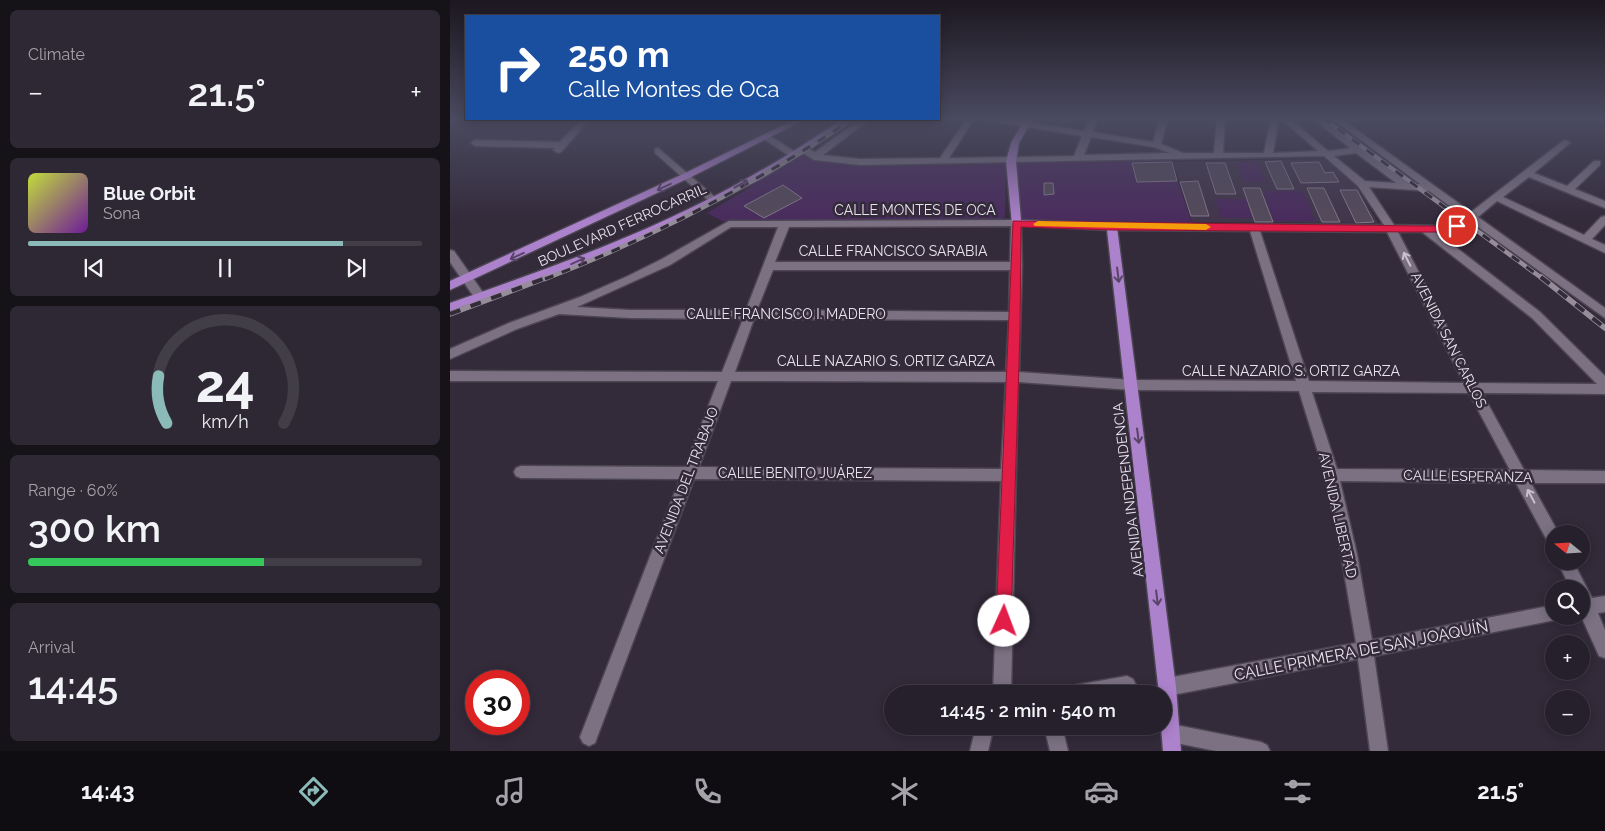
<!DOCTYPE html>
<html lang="en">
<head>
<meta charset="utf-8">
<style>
  :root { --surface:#26202c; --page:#2e2834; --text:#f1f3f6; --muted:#a4a3a9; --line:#423e48; --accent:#8bbbb9 }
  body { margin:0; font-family:Raleway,sans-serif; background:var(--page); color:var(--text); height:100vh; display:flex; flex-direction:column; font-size:19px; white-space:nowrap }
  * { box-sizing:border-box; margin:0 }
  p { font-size:16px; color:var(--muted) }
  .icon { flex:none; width:28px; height:28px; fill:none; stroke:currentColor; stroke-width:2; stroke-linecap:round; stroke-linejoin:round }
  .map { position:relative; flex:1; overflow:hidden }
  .sheet { display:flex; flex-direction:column; gap:10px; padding:10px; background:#151218; width:450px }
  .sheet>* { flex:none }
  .banner { position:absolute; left:15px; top:15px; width:475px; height:105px; border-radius:0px; box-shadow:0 2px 12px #0003,0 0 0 1px var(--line); background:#1a4fa0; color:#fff; overflow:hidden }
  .needle { width:32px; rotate:288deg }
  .tools { position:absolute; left:1095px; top:525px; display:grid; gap:10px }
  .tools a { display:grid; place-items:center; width:45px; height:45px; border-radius:50%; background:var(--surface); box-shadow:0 2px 12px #0003,0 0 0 1px var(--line); font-size:25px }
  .speed { position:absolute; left:15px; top:670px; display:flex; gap:10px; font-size:25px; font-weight:700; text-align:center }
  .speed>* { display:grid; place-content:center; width:65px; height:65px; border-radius:50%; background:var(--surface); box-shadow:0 2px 12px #0003,0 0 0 1px var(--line); line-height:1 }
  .speed .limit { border:8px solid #d22; background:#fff; color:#111 }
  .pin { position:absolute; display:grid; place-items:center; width:42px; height:42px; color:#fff; margin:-21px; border:2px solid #fff; border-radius:50%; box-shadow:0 1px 5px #0007 }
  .me { position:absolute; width:55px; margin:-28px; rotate:2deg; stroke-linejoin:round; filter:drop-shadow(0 0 4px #0008) }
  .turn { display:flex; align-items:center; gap:18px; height:105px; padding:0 20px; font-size:22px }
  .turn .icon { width:65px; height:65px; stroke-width:2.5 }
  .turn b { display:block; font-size:35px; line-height:42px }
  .big { font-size:38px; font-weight:600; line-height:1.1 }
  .sheet .widget { flex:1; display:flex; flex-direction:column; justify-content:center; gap:8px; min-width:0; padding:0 18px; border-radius:8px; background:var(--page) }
  .sheet .dial { align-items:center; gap:0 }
  .dial svg { height:130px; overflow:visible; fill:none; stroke:var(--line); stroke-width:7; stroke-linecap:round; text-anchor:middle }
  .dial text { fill:var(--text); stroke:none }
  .song { display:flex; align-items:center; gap:15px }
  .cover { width:60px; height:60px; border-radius:8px; background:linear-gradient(135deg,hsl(70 70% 55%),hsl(280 70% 35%)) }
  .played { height:5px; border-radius:2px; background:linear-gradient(90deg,var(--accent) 80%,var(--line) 80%) }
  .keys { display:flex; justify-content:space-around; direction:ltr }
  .heat { display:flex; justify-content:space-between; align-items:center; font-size:28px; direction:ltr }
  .charge { height:8px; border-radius:4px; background:linear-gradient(90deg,#34c759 60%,var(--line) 0) }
  .trip { position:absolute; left:434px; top:685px; width:288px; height:50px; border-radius:25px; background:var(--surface); box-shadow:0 2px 12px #0003,0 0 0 1px var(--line); font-weight:600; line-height:50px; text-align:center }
  .menu { display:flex; height:80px; justify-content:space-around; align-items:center; background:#0f0d12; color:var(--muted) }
  .menu .icon { width:35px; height:35px }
  .menu .selected { color:var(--accent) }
  .menu b { font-size:22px; color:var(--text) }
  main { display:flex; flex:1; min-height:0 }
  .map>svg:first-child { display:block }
  .built { fill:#41354a }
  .green { fill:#492b5d }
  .building { fill:#544a5b; stroke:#847a8d }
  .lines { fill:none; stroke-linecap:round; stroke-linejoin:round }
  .minor-casing { stroke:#4c4552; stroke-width:3 }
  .major-casing { stroke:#4c4552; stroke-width:3 }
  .minor { fill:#7b7183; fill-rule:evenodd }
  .major { fill:#ad82cc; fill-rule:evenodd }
  .rail-far1-casing { stroke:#958d9a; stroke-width:4.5 }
  .rail-casing { stroke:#958d9a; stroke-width:5.5 }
  .rail-far1 { stroke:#332a3a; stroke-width:3; stroke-dasharray:9; stroke-linecap:butt }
  .rail { stroke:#332a3a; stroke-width:4; stroke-dasharray:11; stroke-linecap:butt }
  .oneway { stroke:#584466 }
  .oneway2 { stroke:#c8c1cd }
  .route { fill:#e11d48; stroke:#92132f }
  .slow { fill:#f59e0b }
  .labels { text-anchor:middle; stroke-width:5; stroke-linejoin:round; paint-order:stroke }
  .street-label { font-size:14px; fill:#e9e3ed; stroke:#332a3a }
  .near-street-label { font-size:16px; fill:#e9e3ed; stroke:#332a3a }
</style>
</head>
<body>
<main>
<section class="sheet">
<div class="widget"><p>Climate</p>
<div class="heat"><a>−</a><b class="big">21.5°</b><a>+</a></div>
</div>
<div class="widget">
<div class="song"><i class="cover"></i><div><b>Blue Orbit</b><p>Sona</p></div></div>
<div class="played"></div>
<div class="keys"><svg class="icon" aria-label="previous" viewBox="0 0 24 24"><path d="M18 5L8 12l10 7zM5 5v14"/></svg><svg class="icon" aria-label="pause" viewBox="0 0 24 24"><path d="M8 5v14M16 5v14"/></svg><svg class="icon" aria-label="next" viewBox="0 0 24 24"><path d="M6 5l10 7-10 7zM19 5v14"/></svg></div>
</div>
<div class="widget dial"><svg viewBox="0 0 100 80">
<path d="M14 69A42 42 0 1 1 86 69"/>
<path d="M14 69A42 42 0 0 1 9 40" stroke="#8bbbb9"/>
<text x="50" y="56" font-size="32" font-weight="700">24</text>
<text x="50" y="72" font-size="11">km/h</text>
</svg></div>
<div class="widget"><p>Range · 60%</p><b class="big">300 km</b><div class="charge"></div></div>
<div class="widget"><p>Arrival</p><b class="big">14:45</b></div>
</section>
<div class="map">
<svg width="1155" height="751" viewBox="0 0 1155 751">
  <rect width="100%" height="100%" fill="#332a3a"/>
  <path class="built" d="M878 159 906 185 928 223 742 222 723 162Z"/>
  <path class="green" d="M354 155 371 161 446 163 556 161 555 218H552V222L276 223 257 213Z
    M719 157 743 225 568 222 563 162Z
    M786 162H807L816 182H794Z
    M813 191H853L865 221H824Z
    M765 199H796L802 218H771Z"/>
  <path class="building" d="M831 161 844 189H827L815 162Z
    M722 162 727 181 687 182 682 163Z
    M869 162 875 173 883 172 889 182 851 183 841 163Z
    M756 163H775L786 194H766Z
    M748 181 759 216H741L730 182Z
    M594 183H603L604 194 594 195Z
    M333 185 352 198 314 218 294 206Z
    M793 188H810L823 222H805Z
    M857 188H874L890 222H872Z
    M890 190H907L924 222 906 223Z"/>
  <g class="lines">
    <g class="minor-casing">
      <path id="minor" d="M517 118H525L499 158 624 156 632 136 537 121 533 118H552L634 131 640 118H648L643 132 703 142 710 118H718L711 144 733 153H764L767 118H775L773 153H814L821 118H829L823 153 868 151 830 118H839L878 151 900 148 862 118H871L959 184H970L881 118H890L1021 212 1113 141 1116 140 1120 143 1084 173 1117 186 1144 161H1150V165L1125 189 1155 201V208L1079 177 1053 197 1134 235 1151 217 1155 216V225L1142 239 1155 245V253L1047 201 1028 217 1155 308V318L1021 222 998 231 986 232 1090 312 1155 376V394L1032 393 1074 470 1155 471V483H1081L1109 534H1104V546L1099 544 1066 483 890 481 907 554 922 640 1104 605V616H1111L1110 619 924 656 938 751H920L908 659 717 696 711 693 708 687 711 681 717 678 906 643 891 554 875 475 849 391 682 390 568 382 561 694H543L551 481 244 479 145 743 139 746 133 743 130 737 230 479 71 478 66 476 64 472 66 468 71 466 235 467 268 381H0V371L272 372 293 319 180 318 109 314 67 329 0 359V349L59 323 130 297 178 276 212 259 279 221 566 220 571 223 572 266 569 372 682 380 846 381 800 231 662 230 657 227 662 224 934 225 908 186 874 156 410 165 364 160 348 150 353 147 365 152 411 119H420L373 155 410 159 490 158ZM641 137 704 147 720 153 634 155ZM906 153 946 183 915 181 884 156ZM919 187 979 191 1015 217 993 226 944 225ZM561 226 560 262H325L339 227ZM281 227H328L296 310H180L127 307 220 265ZM810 231 937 232 1014 383 859 381ZM948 232H972L1082 318 1147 384 1026 383ZM323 270H560L559 312 307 310ZM304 319 559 320 556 372H285ZM281 381 556 382 551 469 249 467ZM862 392 1019 393 1060 470 887 469Z
        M132 119H140L111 152 108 153 103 150 105 148 25 146 21 143 25 140 110 142Z
        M317 134 347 153V157H341L314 139V135Z
        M208 148 266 198V202H260L205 153V149Z
        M0 250 4 251 34 294 36 297 34 300H26L0 262Z
        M1107 561H1123L1142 598 1155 596V612L1148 613 1155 630V658L1149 656 1131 616V589H1121Z
        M677 676 683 679 686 685 683 691 677 694H617L620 688 626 685Z
        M721 724 811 742 817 745 820 751H766L721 742 715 739 712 733 715 727Z
        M526 726H544L538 751H520Z
        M594 726H612L618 751H600Z"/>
    </g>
    <g class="major-casing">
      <path id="major" d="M575 118H583L569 143 566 161 571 220 662 224 667 227 726 687 731 751H713L711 726 712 694H709L657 230 562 225 556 161 561 143Z
        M346 119H356L239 178 0 290V281L233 174Z
        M393 119H402L356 152 309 180 210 230 107 273 0 311V303C103 267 208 230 303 175 334 158 363 139 393 119Z"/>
    </g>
    <use href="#minor" class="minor"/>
    <use href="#major" class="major"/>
    <g class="rail-far1-casing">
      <path id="rail-far1" d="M873 118 1093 279
        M95 279C204 237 306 183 403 119"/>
    </g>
    <g class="rail-casing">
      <path id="rail" d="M1091 277 1155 328
        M0 314 98 277"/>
    </g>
    <use href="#rail-far1" class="rail-far1"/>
    <use href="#rail" class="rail"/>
  </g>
  <defs><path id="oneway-shaft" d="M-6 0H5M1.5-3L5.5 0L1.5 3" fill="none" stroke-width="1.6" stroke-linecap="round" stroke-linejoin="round" transform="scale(1.25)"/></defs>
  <g class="oneway">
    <use href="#oneway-shaft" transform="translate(291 184) rotate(-29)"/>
    <use href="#oneway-shaft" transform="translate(214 187) rotate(155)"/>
    <use href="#oneway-shaft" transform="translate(67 256) rotate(155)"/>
    <use href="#oneway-shaft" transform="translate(128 261) rotate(-24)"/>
    <use href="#oneway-shaft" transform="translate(668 275) rotate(83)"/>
    <use href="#oneway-shaft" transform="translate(688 436) rotate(83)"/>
    <use href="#oneway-shaft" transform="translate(707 598) rotate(83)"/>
  </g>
  <g class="oneway2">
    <use href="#oneway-shaft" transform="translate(957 259) rotate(-117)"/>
    <use href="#oneway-shaft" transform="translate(1081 496) rotate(-118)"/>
  </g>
  <linearGradient id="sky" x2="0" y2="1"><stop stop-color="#1c1720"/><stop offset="0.53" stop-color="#4a4a60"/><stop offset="1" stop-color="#4a4a60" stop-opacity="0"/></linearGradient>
  <rect width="1155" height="223" fill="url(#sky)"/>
  <path class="route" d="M563 221 975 226H994L1007 223 1012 226 1011 228 994 232H975L662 230 571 227 570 331 561 621 559 626 554 629 549 626 546 621Z"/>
  <path class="slow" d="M588 221 756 224 761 227 756 230 585 226 583 224Z"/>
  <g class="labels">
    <g class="street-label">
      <text x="465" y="215">CALLE MONTES DE OCA</text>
      <text transform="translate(172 225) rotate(-24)" y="5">BOULEVARD FERROCARRIL</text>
      <text x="443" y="256">CALLE FRANCISCO SARABIA</text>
      <text x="336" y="319">CALLE FRANCISCO I. MADERO</text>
      <text transform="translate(999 340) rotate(63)" y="5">AVENIDA SAN CARLOS</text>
      <text x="436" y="366">CALLE NAZARIO S. ORTIZ GARZA</text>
      <text x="841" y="376">CALLE NAZARIO S. ORTIZ GARZA</text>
      <text x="345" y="478">CALLE BENITO JUÁREZ</text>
      <text transform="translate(1018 476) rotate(1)" y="5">CALLE ESPERANZA</text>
      <text transform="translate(236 480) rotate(-69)" y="5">AVENIDA DEL TRABAJO</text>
      <text transform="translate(678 490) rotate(-97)" y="5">AVENIDA INDEPENDENCIA</text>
      <text transform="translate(888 515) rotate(77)" y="5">AVENIDA LIBERTAD</text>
    </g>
    <g class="near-street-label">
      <text transform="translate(911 650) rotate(-11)" y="6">CALLE PRIMERA DE SAN JOAQUÍN</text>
    </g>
  </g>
</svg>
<div class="tools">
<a><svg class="needle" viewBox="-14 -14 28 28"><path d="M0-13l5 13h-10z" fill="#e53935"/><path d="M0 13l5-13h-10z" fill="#a4a3a9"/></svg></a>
<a><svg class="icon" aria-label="search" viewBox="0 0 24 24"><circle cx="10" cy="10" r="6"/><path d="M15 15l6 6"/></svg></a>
<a>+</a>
<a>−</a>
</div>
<div class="speed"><div class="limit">30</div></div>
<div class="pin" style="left:1007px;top:226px;background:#d93025"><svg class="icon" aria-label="arrive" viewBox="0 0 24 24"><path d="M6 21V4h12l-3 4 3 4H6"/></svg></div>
<svg class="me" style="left:554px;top:621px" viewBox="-20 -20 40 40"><circle r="19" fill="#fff"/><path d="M0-13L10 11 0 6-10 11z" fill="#e11d48"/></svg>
<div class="trip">14:45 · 2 min · 540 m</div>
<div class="banner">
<div class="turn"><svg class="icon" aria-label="right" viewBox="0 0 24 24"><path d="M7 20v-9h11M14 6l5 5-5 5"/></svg><div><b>250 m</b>Calle Montes de Oca</div></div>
</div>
</div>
</main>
<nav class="menu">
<b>14:43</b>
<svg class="icon selected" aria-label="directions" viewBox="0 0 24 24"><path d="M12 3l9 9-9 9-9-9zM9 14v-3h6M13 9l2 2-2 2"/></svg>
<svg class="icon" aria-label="music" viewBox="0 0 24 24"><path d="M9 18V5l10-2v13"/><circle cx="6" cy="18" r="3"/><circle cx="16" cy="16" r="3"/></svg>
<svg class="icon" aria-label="phone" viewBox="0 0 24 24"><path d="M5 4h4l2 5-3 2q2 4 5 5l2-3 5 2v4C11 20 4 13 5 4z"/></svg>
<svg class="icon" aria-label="climate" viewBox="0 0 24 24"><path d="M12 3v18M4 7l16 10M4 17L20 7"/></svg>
<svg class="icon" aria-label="car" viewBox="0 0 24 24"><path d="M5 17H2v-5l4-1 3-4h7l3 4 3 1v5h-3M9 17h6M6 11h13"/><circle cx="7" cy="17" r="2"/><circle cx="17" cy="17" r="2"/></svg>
<svg class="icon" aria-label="filters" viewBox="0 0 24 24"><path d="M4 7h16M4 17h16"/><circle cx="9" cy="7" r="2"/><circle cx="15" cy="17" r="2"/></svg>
<b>21.5°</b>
</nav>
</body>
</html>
